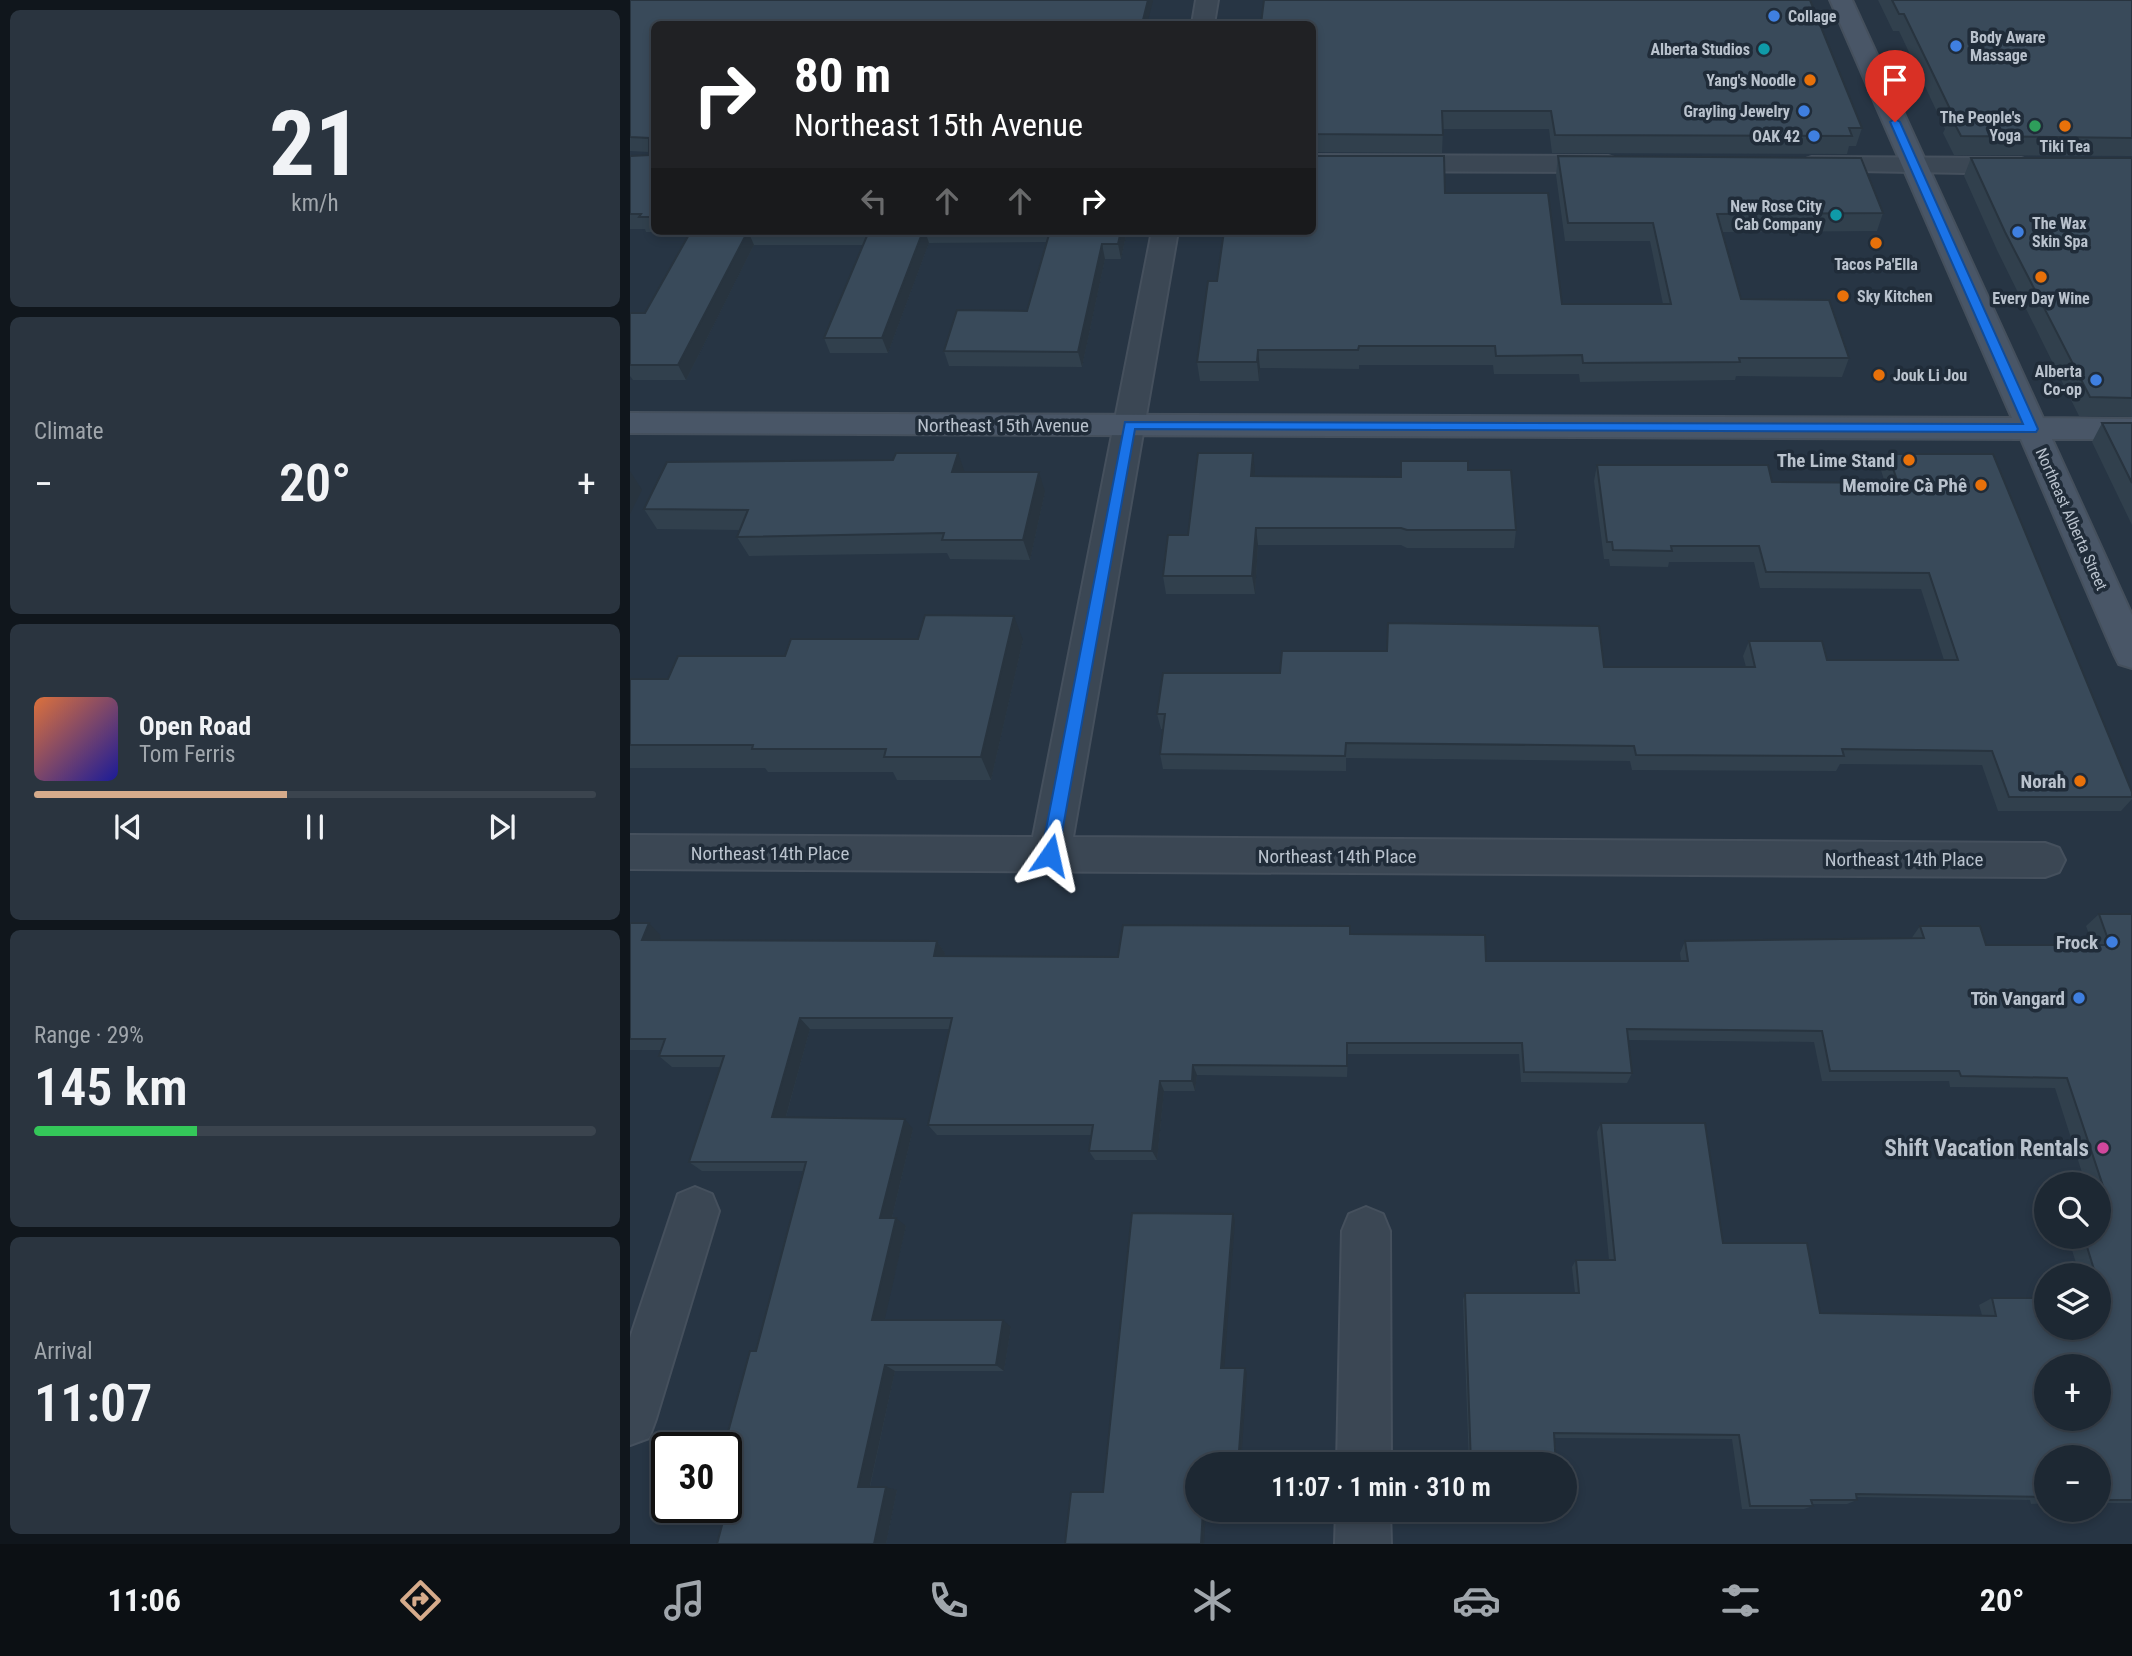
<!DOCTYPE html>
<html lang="en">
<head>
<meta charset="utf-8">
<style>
  :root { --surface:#1d2833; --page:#2a343f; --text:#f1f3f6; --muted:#a0a6ac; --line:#3b444e; --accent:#d6ab8b }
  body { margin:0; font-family:"Roboto Condensed",sans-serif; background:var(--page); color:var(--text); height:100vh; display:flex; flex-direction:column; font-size:26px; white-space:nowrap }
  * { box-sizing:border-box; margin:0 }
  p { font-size:23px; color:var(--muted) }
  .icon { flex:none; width:38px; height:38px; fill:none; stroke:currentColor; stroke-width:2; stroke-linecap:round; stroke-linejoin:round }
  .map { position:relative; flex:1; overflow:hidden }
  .details { display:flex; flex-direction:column; gap:10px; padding:10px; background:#10161c; width:630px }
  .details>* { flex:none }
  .banner { position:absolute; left:21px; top:21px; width:665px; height:214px; border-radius:10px; box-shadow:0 4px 10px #0003,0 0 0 2px var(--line); background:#202124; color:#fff; overflow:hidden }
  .tools { position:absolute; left:1404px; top:1172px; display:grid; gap:14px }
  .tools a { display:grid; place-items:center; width:77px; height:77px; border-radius:50%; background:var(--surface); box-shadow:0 4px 10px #0003,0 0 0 2px var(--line); font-size:35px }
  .speed { position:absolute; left:21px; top:1432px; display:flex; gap:14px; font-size:35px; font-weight:700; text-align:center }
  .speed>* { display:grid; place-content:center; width:91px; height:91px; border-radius:50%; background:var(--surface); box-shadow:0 4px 10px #0003,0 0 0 2px var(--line); line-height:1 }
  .speed .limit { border:4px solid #111; border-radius:10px; background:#fff; color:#111 }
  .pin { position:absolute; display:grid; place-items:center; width:60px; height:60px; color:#fff; margin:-72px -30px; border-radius:50% 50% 50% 0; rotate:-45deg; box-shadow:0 0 7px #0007 }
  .pin .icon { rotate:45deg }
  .me { position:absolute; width:77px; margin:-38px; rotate:11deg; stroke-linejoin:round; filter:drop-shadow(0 0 5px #0008) }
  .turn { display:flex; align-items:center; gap:24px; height:147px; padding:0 28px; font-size:32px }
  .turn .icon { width:91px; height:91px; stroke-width:2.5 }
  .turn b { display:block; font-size:49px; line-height:60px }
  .lanes { display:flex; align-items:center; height:66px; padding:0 28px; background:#0003; justify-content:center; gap:35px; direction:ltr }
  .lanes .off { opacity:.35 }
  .big { font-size:52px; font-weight:600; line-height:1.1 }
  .details .tile { flex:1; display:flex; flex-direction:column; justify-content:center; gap:10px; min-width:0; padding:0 24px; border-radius:10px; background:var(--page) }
  .details .dial { align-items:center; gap:0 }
  .dial b { font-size:91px; line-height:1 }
  .song { display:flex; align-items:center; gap:21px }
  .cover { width:84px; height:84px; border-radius:10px; background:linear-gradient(135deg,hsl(20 70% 55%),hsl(240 70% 35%)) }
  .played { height:7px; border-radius:4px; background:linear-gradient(90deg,var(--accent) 45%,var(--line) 45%) }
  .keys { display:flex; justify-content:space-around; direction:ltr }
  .heat { display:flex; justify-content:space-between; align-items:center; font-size:38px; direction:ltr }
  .charge { height:10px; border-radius:5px; background:linear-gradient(90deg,#34c759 29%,var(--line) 0) }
  .trip { position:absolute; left:555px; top:1452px; width:392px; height:70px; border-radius:35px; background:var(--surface); box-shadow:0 4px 10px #0003,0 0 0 2px var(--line); font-weight:600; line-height:70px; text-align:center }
  .tabs { display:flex; height:112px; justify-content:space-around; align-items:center; background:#0c1014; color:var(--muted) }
  .tabs .icon { width:49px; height:49px }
  .tabs .current { color:var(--accent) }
  .tabs b { font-size:32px; color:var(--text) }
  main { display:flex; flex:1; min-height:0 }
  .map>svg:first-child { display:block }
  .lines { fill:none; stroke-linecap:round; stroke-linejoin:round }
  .street-casing { stroke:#45505d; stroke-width:4 }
  .secondary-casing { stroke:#45505d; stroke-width:4 }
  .street { fill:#3b4754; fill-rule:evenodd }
  .secondary { fill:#495667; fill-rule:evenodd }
  .wall { fill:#31404d }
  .shaded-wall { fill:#28343f }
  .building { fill:#394a5a; stroke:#28343f; stroke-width:2; fill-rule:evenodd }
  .route { fill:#1a73e8; stroke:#114b97; stroke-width:2 }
  .shop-dot { fill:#3f7fe0; stroke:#202c39; stroke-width:2.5 }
  .culture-dot { fill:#0f9aa8; stroke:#202c39; stroke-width:2.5 }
  .food-dot { fill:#e8710a; stroke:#202c39; stroke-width:2.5 }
  .leisure-dot { fill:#2e9e5b; stroke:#202c39; stroke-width:2.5 }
  .hotel-dot { fill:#d1479c; stroke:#202c39; stroke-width:2.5 }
  .labels { text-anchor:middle; stroke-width:7; stroke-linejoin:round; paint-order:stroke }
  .far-poi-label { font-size:16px; font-weight:bold; fill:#b9c2cd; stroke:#202c39; text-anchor:end }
  .far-street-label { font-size:16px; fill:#b9c2cd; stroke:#202c39 }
  .street-label { font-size:19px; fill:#b9c2cd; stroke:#202c39 }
  .poi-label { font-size:19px; font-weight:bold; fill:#b9c2cd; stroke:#202c39; text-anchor:end }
  .near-poi-label { font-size:23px; font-weight:bold; fill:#b9c2cd; stroke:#202c39; text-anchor:end }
</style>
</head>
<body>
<main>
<section class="details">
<div class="tile dial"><b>21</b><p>km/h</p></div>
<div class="tile"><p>Climate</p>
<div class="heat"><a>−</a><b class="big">20°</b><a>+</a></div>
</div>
<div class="tile">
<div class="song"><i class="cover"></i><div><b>Open Road</b><p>Tom Ferris</p></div></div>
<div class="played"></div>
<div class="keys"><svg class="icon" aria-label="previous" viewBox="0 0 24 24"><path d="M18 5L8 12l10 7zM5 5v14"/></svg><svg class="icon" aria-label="pause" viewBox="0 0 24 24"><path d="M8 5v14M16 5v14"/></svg><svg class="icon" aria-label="next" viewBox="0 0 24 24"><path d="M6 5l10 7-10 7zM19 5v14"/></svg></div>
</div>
<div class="tile"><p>Range · 29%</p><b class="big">145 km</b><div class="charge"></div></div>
<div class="tile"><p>Arrival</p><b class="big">11:07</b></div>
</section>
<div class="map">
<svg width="1502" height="1544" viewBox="0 0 1502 1544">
  <rect width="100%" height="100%" fill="#273544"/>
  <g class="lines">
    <g class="street-casing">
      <path id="street" d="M566 0H588L584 24H562Z
        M682 155 978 156 987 159 991 164 987 169 978 172 682 171Z
        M1182 157 1391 158 1400 161 1404 166 1400 171 1391 174 1173 170 1169 165 1173 160Z
        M522 231H548L443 837 1415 843 1429 848 1435 860 1429 872 1415 877 0 869V835L403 837Z
        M65 1187 82 1194 89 1211 26 1419 19 1438 0 1445V1338L48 1194Z
        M736 1207 753 1214 760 1231 761 1465H707L712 1231 719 1214Z
        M706 1510H760L761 1544H705Z"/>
    </g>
    <g class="secondary-casing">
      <path id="secondary" d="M1200 0H1222L1413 418 1502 419V439H1422L1502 615V668L1489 664 1484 654 1391 439 0 433V413L1382 418Z"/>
    </g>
    <use href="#street" class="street"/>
    <use href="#secondary" class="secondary"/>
  </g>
  <path class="wall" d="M0 0 523 1 24 24V231H497L491 259H475L452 367 319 366 314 351 397 311 417 242 299 243 258 353H200L194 338 233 245H124L56 380H3L0 376V313H15L60 232H16L15 229H0V156L19 155V152L0 151Z
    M1248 0H1502V156L1324 155 1313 133 1315 129 1269 31H1263Z
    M682 24 1232 128 1226 146H1219L1217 154 922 153 919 129H813L812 153 682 152Z
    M928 156 1253 213 1247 231 1092 232 1111 299 1219 358 1212 377 1106 376 1105 380 950 382 949 374H864L863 365H729V369L630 368 629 381H570L567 362 587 281 815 193 932 304H1033L1020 241H935L926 175Z
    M1341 158H1502V417L1449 416 1367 250 1334 176Z
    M1472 423H1502V525L1462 442Z
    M1258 454 1502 792V799L1491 811H1368L1352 765 1210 764 1206 771 1002 770 1000 761 716 758V771L533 769 530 754 533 729H531L527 714 650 673 974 667H1116L1113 656 1119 641 1197 660H1314L1291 589 1130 588 1124 562H1039L1038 567 980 566 979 559H974L964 481 967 465 1142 482 1255 483 1251 470Z
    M838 470 886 530 884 548H777L771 545H628L625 594H536L533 576 558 535 625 472 624 476 771 477Z
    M335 472 415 492 400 560 320 559 317 553 119 556 107 537 110 530 27 529 14 509Z
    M393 640 361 780H267L263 772H138L135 768H0V679H38L155 656Z
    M1469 914H1502V1503H1468V1458H1416V1503L1401 1504 1400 1500 1226 1497 1227 1500 1217 1504H1182L1183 1506 1174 1509H1112L1102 1439 924 1438 926 1465H839L833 1300 835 1293H945L942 1267 946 1260H979L967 1132 971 1123 1093 1243 1190 1313 1352 1315 1349 1305 1362 1298 1468 1328V1276H1450L1438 1237H1468V1185H1456L1425 1088 1320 1087 1319 1081H1192L1184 1042 998 1040 1002 1073 997 1083 891 1082 889 1054H718L717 1077 567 1075 565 1091H534L527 1160H465L459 1151 461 1135H307L298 1125 319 1029H180L156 1117 283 1129 262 1218 276 1226 254 1320 381 1327 374 1371H265L240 1487 267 1490 256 1544H87L111 1455 96 1451V1447L126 1351 173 1171H72L59 1162 91 1067H42L29 1056 31 1050H0V923L31 936 29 940 307 941 315 953 314 956 488 957 720 926V934L856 961H1051L1050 953 1055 941 1281 939 1290 926 1356 945H1463L1456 926Z"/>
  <path class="shaded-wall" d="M518 0H523V1L517 24H512Z
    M118 231 124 245 56 380 48 365Z
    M293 231H295L299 243 258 353 252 338Z
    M491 231H497L491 259 488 244Z
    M472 244 475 259 452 367 448 352Z
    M628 350 630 368 629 381 627 362Z
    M328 453 335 473 322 472Z
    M623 453 625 472 623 494 621 476Z
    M0 471 12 490 0 514Z
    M409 472 415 492 400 560 393 540Z
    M626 528 628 545 625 594 622 576Z
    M384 616 393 640 361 780 351 757Z
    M19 923 31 936 25 952 12 940Z
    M307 941 315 953 312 968 304 956Z
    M170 1018 180 1029 153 1127 142 1117Z
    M563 1065 567 1075 565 1091 562 1081Z
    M530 1081 534 1091 527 1160 522 1151Z
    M275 1119 283 1129 260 1226 250 1218Z
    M603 1214 605 1221 594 1373 591 1368Z
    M266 1218 276 1226 253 1327 242 1320Z
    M373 1320 381 1327 374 1371 366 1365Z
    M255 1365 265 1371 239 1490 228 1487Z
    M615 1368 617 1373 611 1465H608Z
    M256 1487 267 1490 256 1544H244Z
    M573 1510H576L574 1544H571Z"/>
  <path class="building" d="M0 0H518L512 24H24V217H9L11 214H0V156L19 155V138L0 137Z
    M634 0H1180L1232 128H1219L1222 136 925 135 921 111H812L813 135 682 134V24H631Z
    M1262 0H1502V138L1331 136 1320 115H1323L1274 14H1269Z
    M682 156H814L815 193H918L932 304H1041L1023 223H938L928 156 1231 158 1253 213 1087 214 1111 299 1199 300 1219 358H1109L1110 362 953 363 952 355 866 356 865 346H729L728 350H628L627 362H567L578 281H587L594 231H682Z
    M1341 158H1502V398L1460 397 1375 232Z
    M61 231H118L48 365H0V313H15Z
    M239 231H293L252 338H194Z
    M420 231H491L488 244H472L448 352 314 351 327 310 397 311Z
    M1472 423H1502V483Z
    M266 453H328L322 472H409L393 540H312L314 533 107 537 118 510 14 509 37 462 263 460Z
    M568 453H623L621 476 771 477V461H838V470H881L886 530H777L771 528H626L622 576H533L538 535H558Z
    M1258 454H1363L1502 792V797H1379L1362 751 1212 749 1214 756 1006 755 1004 746 716 743 715 756 530 754 535 714H527L533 673H650L652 651H757L758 623 969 626 974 667H1125L1119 641H1192L1197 660H1328L1299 573 1136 572 1129 546H1041L1042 551 983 550 982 542H977L967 465H1138L1142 482 1268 483Z
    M295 615 384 616 351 757H254L256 749H122L123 745H0V679H38L48 656H155L161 639H288Z
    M1469 914H1502V1500H1468V1458H1416V1500L1414 1497 1226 1494 1227 1500H1181L1183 1506H1120L1109 1435 924 1433 926 1465H841L835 1293H949L946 1260H985L971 1123H1075L1093 1243H1177L1190 1313 1366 1316 1362 1298H1416V1328H1468V1298H1473L1468 1283V1276H1466L1454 1237H1468V1207H1480L1437 1078 1331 1076 1329 1071H1200L1192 1031 997 1029 1002 1073 894 1072 892 1043H717V1066L563 1065 562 1081H530L522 1151H459L463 1125H298L322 1018H170L142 1117 275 1119 250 1218H266L242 1320H373L366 1365H255L228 1487H256L244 1544H87L112 1450H96V1447H94L120 1351H126L176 1162H59L94 1056H29L35 1039H0V923H19L12 940 307 941 304 956 488 957 493 925 720 926V934L855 935 856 961H1058L1055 941 1294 938 1290 926H1350L1356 945H1480ZM1416 1367H1468V1419H1416Z
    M502 1213 603 1214 591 1368H615L608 1465H567V1510H573L571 1544H435L441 1492H473Z"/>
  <path class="route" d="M1265 119 1270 122 1408 429 1406 432 505 429 428 855 426 860H414L411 855 495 422 1393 424 1260 122Z"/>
  <g class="shop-dot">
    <circle cx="1144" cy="16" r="7"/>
    <circle cx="1326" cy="46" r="7"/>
    <circle cx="1174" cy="111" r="7"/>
    <circle cx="1184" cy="136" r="7"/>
    <circle cx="1388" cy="232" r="7"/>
    <circle cx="1466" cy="380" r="7"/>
    <circle cx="1482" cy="942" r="7"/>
    <circle cx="1449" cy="998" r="7"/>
  </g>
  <g class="culture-dot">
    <circle cx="1134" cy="49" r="7"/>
    <circle cx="1206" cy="215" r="7"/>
  </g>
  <g class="food-dot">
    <circle cx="1180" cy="80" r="7"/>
    <circle cx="1435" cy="126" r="7"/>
    <circle cx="1246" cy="243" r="7"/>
    <circle cx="1411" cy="277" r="7"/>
    <circle cx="1213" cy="296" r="7"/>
    <circle cx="1249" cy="375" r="7"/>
    <circle cx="1279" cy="460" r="7"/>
    <circle cx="1351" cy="485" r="7"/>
    <circle cx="1450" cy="781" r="7"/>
  </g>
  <circle class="leisure-dot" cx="1405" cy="126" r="7"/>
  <circle class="hotel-dot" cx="1473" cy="1148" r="7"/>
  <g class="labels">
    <g class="far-poi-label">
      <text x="1158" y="22" text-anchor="start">Collage</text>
      <text x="1340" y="43" text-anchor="start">Body Aware<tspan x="1340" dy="18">Massage</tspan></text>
      <text x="1120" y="55">Alberta Studios</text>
      <text x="1166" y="86">Yang's Noodle</text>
      <text x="1160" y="117">Grayling Jewelry</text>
      <text x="1391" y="123">The People's<tspan x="1391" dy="18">Yoga</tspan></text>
      <text x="1170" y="142">OAK 42</text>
      <text x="1435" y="152" text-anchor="middle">Tiki Tea</text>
      <text x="1192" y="212">New Rose City<tspan x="1192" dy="18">Cab Company</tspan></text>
      <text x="1402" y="229" text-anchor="start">The Wax<tspan x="1402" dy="18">Skin Spa</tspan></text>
      <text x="1246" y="270" text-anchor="middle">Tacos Pa'Ella</text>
      <text x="1227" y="302" text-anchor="start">Sky Kitchen</text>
      <text x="1411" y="304" text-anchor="middle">Every Day Wine</text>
      <text x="1452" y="377">Alberta<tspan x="1452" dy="18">Co-op</tspan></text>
      <text x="1263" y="381" text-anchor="start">Jouk Li Jou</text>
    </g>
    <g class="far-street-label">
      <text transform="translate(1442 519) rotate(66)" y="6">Northeast Alberta Street</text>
    </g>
    <g class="street-label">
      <text x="373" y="432">Northeast 15th Avenue</text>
      <text x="140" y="860">Northeast 14th Place</text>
      <text x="707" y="863">Northeast 14th Place</text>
      <text x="1274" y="866">Northeast 14th Place</text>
    </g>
    <g class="poi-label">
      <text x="1265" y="467">The Lime Stand</text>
      <text x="1337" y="492">Memoire Cà Phê</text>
      <text x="1436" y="788">Norah</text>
      <text x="1468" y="949">Frock</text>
      <text x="1435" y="1005">Tön Vangard</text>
    </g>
    <g class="near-poi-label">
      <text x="1459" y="1156">Shift Vacation Rentals</text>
    </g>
  </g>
</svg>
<div class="tools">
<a><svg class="icon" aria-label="search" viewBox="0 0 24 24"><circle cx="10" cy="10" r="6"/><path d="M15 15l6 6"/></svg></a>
<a><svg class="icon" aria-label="layers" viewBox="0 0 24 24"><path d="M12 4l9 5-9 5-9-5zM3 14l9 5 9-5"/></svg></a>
<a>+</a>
<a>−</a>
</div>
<div class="speed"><div class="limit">30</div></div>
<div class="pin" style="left:1265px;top:122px;background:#d93025"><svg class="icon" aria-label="arrive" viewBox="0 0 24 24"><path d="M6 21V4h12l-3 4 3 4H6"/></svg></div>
<svg class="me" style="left:420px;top:855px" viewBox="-20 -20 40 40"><path d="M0-17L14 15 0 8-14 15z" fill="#1a73e8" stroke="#fff" stroke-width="4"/></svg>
<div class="trip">11:07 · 1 min · 310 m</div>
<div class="banner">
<div class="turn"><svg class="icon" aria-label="right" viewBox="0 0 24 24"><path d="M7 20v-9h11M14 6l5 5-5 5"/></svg><div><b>80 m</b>Northeast 15th Avenue</div></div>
<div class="lanes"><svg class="icon off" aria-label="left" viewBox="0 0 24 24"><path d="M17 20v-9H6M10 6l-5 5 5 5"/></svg><svg class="icon off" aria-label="ahead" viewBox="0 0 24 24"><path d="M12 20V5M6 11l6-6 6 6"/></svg><svg class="icon off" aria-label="ahead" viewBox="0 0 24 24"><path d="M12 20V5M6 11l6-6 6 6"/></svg><svg class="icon" aria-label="right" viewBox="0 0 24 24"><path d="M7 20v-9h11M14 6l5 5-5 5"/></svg></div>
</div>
</div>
</main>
<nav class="tabs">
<b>11:06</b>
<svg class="icon current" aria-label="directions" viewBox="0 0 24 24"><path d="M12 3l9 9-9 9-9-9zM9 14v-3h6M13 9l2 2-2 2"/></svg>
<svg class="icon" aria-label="music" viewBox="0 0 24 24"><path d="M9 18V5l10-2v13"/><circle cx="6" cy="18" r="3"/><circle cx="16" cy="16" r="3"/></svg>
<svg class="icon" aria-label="phone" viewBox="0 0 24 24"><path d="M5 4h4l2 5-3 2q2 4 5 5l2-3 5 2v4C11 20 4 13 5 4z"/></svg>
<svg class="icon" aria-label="climate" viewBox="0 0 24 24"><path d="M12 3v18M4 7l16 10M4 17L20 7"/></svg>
<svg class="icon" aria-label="car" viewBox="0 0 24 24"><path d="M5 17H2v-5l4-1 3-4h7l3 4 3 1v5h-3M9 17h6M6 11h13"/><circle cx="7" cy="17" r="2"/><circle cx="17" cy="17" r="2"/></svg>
<svg class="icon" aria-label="filters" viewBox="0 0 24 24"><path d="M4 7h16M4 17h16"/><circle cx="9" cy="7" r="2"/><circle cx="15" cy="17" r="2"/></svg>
<b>20°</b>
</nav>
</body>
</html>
